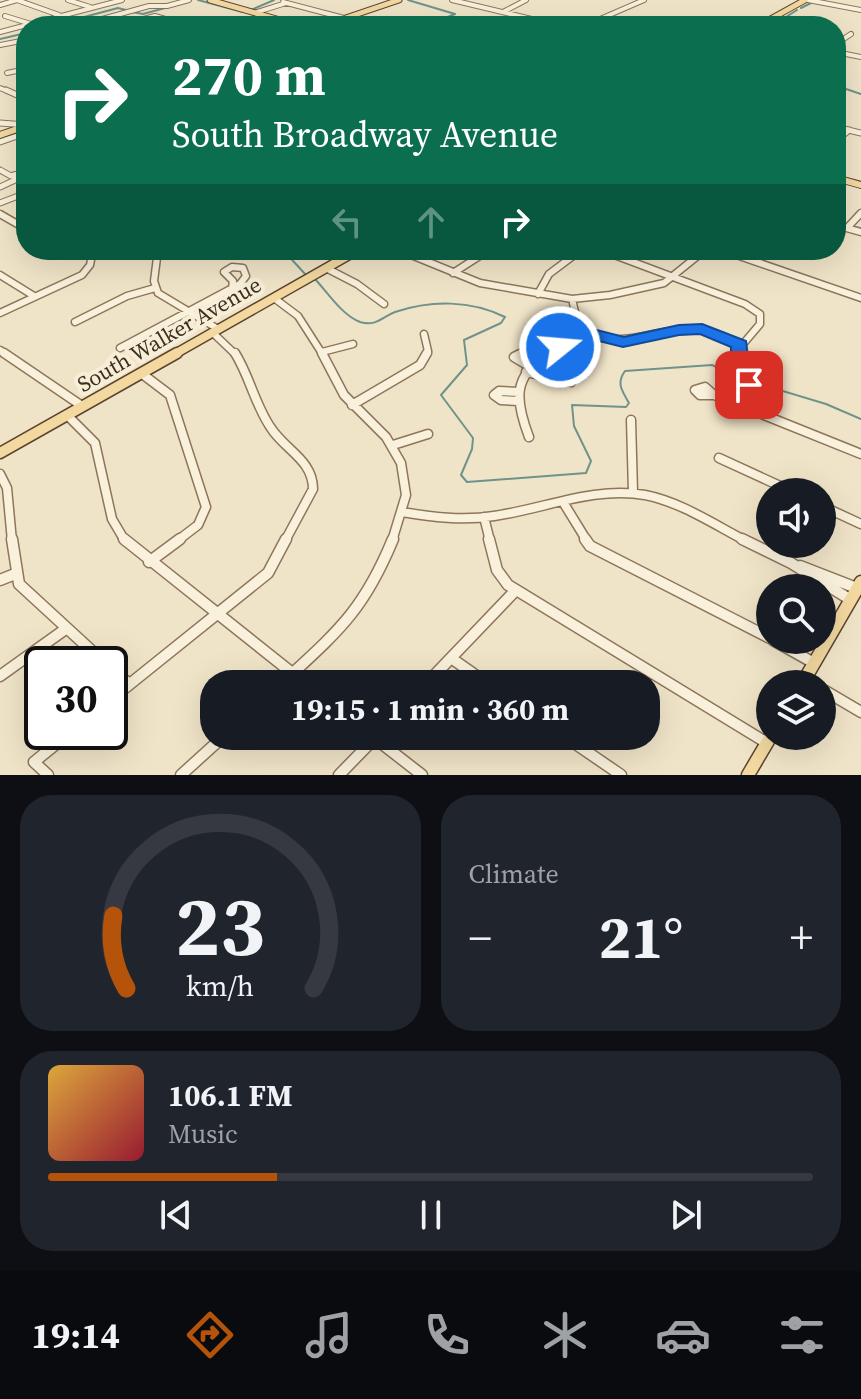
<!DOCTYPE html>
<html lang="en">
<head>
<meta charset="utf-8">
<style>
  :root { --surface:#171b24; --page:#20242c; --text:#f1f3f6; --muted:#9ea1a6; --line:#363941; --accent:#b45309 }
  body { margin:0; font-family:"Source Serif 4",serif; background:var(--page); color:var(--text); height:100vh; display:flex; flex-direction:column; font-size:30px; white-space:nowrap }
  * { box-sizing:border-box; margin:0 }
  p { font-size:26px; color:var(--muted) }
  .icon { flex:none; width:44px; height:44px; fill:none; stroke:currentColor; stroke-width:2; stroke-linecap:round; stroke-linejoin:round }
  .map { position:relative; height:775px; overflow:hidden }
  .sheet { display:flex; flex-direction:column; gap:20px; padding:20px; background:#0d0f14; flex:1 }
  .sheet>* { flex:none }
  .guide { position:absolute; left:16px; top:16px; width:830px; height:244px; border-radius:32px; box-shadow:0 8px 32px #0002; background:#0b6e4f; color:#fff; overflow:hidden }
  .tools { position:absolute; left:756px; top:478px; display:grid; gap:16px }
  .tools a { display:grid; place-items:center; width:80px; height:80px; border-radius:50%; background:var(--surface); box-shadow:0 8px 32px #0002; font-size:40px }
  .speed { position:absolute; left:24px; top:646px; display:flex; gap:16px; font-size:40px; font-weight:700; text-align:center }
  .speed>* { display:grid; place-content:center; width:104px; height:104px; border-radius:50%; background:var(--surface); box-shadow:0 8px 32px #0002; line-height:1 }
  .speed .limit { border:4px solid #111; border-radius:12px; background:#fff; color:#111 }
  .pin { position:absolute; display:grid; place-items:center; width:68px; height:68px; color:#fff; margin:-34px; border-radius:16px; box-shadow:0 4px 12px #0006 }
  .me { position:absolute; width:88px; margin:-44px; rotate:73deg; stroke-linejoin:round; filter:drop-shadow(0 0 6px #0008) }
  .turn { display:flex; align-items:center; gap:28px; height:168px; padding:0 24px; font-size:36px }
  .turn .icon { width:104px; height:104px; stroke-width:2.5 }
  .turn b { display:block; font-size:56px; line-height:68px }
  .lanes { display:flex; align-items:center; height:76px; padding:0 24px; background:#0003; justify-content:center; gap:40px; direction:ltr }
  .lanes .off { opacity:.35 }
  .big { font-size:60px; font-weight:700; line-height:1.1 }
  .sheet .tile { flex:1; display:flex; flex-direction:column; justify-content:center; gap:12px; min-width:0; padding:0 28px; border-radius:32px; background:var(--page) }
  .sheet .dial { align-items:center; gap:0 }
  .dial svg { height:208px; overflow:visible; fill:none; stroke:var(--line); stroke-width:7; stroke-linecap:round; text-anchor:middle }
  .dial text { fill:var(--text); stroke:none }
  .song { display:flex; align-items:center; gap:24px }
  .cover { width:96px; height:96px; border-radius:12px; background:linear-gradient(135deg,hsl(40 70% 55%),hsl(350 70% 35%)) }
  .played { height:8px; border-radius:4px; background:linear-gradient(90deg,var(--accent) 30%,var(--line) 30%) }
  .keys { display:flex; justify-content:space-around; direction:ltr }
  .heat { display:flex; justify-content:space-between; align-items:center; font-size:44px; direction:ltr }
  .sheet .tiles { flex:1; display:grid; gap:20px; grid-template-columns:1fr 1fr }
  .tile:last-child { grid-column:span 2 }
  .trip { position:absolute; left:200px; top:670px; width:460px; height:80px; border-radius:32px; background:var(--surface); box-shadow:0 8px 32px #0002; font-weight:700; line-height:80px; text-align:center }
  .tabs { display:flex; height:128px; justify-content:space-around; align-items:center; background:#090b0e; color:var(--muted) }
  .tabs .icon { width:56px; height:56px }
  .tabs .selected { color:var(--accent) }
  .tabs b { font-size:36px; color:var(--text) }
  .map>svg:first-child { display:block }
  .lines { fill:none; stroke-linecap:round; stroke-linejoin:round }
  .stream { stroke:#6f938a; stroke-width:2 }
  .minor-far4-casing { stroke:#8d765c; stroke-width:6 }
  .minor-far3-casing { stroke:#8d765c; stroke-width:7 }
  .minor-far2-casing { stroke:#8d765c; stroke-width:9 }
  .minor-far1-casing { stroke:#8d765c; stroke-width:11 }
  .minor-casing { stroke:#8d765c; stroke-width:13 }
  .major-far4-casing { stroke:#5b4430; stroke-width:7 }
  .major-far3-casing { stroke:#5b4430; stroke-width:8 }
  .major-far2-casing { stroke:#5b4430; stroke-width:11 }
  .major-far1-casing { stroke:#5b4430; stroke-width:13 }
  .major-casing { stroke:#5b4430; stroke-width:15 }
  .minor-far4 { stroke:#faf1dc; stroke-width:4 }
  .minor-far3 { stroke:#faf1dc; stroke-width:5 }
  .minor-far2 { stroke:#faf1dc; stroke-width:6 }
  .minor-far1 { stroke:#faf1dc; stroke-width:8 }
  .minor { stroke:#faf1dc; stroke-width:10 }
  .major-far4 { stroke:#f3d9a0; stroke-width:5 }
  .major-far3 { stroke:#f3d9a0; stroke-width:6 }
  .major-far2 { stroke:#f3d9a0; stroke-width:8 }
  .major-far1 { stroke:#f3d9a0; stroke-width:10 }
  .major { stroke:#f3d9a0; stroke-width:12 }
  .route { fill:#1a73e8; stroke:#114b97; stroke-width:2 }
  .labels { text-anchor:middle; stroke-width:8; stroke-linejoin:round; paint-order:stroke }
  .street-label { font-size:22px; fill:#3d2e20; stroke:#f7eed8 }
</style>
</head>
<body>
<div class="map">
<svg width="861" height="775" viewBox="0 0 861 775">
  <rect width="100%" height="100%" fill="#f0e4c8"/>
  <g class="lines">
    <path class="stream" d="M198 0 243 12
      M408 0 455 14 426 26
      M801 8 811 3
      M251 10 274 0
      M797 10 786 17 817 26
      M132 12 143 14 165 8
      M50 26 118 8 126 10
      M0 39 26 33
      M836 74 846 89 861 94
      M283 250 306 275
      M315 279C328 293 342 315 360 322 376 327 382 317 395 312 431 300 471 300 505 317L501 323 464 340 467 365 441 395 473 438 472 449 461 475 467 482 586 473 591 461 574 426 572 405 626 407 629 403C622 391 616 383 625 371L712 365 743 379
      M753 382 826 404 861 419"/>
    <g class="minor-far4-casing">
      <path id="minor-far4" d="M68 0 90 7
        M452 0 561 26
        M808 0 861 10
        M283 2 344 18
        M0 5 17 0 59 15
        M503 12 526 0
        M254 13 286 3
        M5 16 31 24
        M136 21 155 16 189 26
        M136 21 149 26
        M77 26 149 6H167L189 0
        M260 26 279 20
        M496 26 518 17
        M584 26 644 0
        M0 32 122 0
        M836 44 851 34
        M0 45 26 40
        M836 52 861 57
        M7 73 26 69
        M0 88 10 92"/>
    </g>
    <g class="minor-far3-casing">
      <path id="minor-far3" d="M6 90 26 99
        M0 123 26 125
        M836 127 861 133
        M836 141 849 130
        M0 142 26 133
        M0 170 11 176 26 171
        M0 187 15 180 13 175
        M0 203 26 193"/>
    </g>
    <g class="minor-far2-casing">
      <path id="minor-far2" d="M0 214 26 229
        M836 225 861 232
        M847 228 861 213
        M158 250 154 281 158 293 218 329
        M399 250 480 283 572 299 610 295 664 283 705 250
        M601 250 745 304 760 314V324L738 350 740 355
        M722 250 861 298
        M326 268 357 284 384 304
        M453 273 489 250
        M0 275 34 296
        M538 294 549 274 581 250
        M274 298 298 316 323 355
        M572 299 578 325C620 355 648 328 693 329 710 329 725 337 740 345
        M0 313 82 275 90 265 93 250
        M75 322 127 296 155 288
        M212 332 236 355
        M424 334 428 351 426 355
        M120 348 240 284 246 276 243 268 232 267 224 272 233 281 232 288
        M0 350 7 355
        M322 352 353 344
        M518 355H523
        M546 355 589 333"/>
    </g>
    <g class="minor-far1-casing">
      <path id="minor-far1" d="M4 353 82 406
        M235 353C250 377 255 405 271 428 285 450 313 460 313 489L285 541
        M322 353 344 395 386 437 401 463 406 495 392 541
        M739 353 748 379V409
        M529 366 514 357 520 354 536 359
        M526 372 571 382
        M141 373 170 395 206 507 198 525 177 541
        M705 387 714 395H700L695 390Z
        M519 392 499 391 494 395 501 400 519 401
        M714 395 861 454
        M352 405 420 365 427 353
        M67 415 95 443 112 519 125 541
        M631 420 633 492
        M529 437C515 400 512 376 549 353
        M393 445 428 434
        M719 458 793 492
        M0 474 7 488 12 541
        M563 502 587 541
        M822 506 861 524
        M402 512C432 517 463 521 494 516 544 509 594 486 645 495 681 502 715 525 746 541
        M484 517 490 541"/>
    </g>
    <g class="minor-casing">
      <path id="minor" d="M12 539 19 584 106 664
        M124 539 306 684
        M489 539 497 570 508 585 767 743
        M585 539 590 546 770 638
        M742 539 791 563 851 600
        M149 562 180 539
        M800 566 859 589
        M0 580 15 574
        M773 640 814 663
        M451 658 488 684
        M110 667 129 684
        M0 676 67 628
        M281 684C337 632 363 612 393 539
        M426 684 516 590
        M822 689 861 712
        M110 700 268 573 286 539
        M372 736 422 775
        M564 736 621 775
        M48 775 34 762 71 732
        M181 775 224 736
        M339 775 377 736"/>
    </g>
    <g class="major-far4-casing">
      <path id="major-far4" d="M210 0 301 26
        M322 26 399 0
        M758 26 805 0"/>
    </g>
    <g class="major-far3-casing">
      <path id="major-far3" d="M0 135 26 126
        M836 178 861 185"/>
    </g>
    <g class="major-far2-casing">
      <path id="major-far2" d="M173 355 358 250"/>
    </g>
    <g class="major-far1-casing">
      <path id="major-far1" d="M0 453 177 353"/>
    </g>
    <g class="major-casing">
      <path id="major" d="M802 684 861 582
        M748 775 771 736"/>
    </g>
    <use href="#minor-far4" class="minor-far4"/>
    <use href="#minor-far3" class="minor-far3"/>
    <use href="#minor-far2" class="minor-far2"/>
    <use href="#minor-far1" class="minor-far1"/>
    <use href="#minor" class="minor"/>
    <use href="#major-far4" class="major-far4"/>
    <use href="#major-far3" class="major-far3"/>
    <use href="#major-far2" class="major-far2"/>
    <use href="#major-far1" class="major-far1"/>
    <use href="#major" class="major"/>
  </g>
  <path class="route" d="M702 324 746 341 748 357 758 385 755 389 749 390C735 386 730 361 731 347L700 334 679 335 623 347 591 339 560 353 551 347 589 328 624 337 679 325Z"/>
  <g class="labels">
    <g class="street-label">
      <text transform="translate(169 334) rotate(-30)" y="8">South Walker Avenue</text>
    </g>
  </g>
</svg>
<div class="tools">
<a><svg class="icon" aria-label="sound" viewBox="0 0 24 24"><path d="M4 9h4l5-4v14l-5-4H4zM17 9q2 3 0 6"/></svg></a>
<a><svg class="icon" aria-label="search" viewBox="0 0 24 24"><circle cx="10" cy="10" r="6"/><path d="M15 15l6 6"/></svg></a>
<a><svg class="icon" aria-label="layers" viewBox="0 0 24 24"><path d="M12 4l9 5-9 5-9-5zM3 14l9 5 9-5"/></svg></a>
</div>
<div class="speed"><div class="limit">30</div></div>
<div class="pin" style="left:749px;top:385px;background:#d93025"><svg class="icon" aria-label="arrive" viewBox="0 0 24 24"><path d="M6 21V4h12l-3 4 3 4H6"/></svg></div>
<svg class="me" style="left:560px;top:347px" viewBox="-20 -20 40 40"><circle r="17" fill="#1a73e8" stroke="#fff" stroke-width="3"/><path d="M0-11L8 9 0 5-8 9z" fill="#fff"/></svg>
<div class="trip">19:15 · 1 min · 360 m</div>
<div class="guide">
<div class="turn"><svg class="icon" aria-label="right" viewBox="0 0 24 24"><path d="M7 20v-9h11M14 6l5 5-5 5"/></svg><div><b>270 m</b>South Broadway Avenue</div></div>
<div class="lanes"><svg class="icon off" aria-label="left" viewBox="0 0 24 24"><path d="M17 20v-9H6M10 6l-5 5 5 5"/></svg><svg class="icon off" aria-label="ahead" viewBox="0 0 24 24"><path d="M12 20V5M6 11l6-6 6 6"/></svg><svg class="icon" aria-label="right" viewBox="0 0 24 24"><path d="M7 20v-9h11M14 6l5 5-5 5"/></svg></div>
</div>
</div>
<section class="sheet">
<div class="tiles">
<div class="tile dial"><svg viewBox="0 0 100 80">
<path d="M14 69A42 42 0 1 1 86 69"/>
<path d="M14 69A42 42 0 0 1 9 41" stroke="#b45309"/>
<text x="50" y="56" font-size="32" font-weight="700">23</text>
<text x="50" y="72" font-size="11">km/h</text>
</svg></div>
<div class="tile"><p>Climate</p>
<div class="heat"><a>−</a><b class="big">21°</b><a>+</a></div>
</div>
<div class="tile">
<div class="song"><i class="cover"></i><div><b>106.1 FM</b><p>Music</p></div></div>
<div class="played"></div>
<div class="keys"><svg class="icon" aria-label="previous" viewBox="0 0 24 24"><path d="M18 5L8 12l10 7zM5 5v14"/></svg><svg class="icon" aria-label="pause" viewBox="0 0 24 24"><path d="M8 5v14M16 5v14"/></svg><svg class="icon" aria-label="next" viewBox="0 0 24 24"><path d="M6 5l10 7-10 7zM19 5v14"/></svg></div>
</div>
</div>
</section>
<nav class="tabs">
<b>19:14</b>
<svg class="icon selected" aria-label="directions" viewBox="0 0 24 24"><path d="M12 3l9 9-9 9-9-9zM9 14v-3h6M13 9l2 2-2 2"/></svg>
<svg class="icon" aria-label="music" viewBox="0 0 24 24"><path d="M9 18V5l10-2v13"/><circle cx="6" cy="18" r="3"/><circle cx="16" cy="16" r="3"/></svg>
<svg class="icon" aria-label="phone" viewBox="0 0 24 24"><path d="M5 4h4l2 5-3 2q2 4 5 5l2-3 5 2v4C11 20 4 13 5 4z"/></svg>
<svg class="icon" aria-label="climate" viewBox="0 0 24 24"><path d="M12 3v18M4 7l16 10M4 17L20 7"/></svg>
<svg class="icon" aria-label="car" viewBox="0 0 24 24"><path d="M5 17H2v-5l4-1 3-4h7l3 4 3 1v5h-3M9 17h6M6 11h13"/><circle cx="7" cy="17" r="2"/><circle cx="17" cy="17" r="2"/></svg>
<svg class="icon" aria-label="filters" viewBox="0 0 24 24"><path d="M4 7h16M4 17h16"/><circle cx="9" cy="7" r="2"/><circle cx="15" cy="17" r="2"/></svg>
</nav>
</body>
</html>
